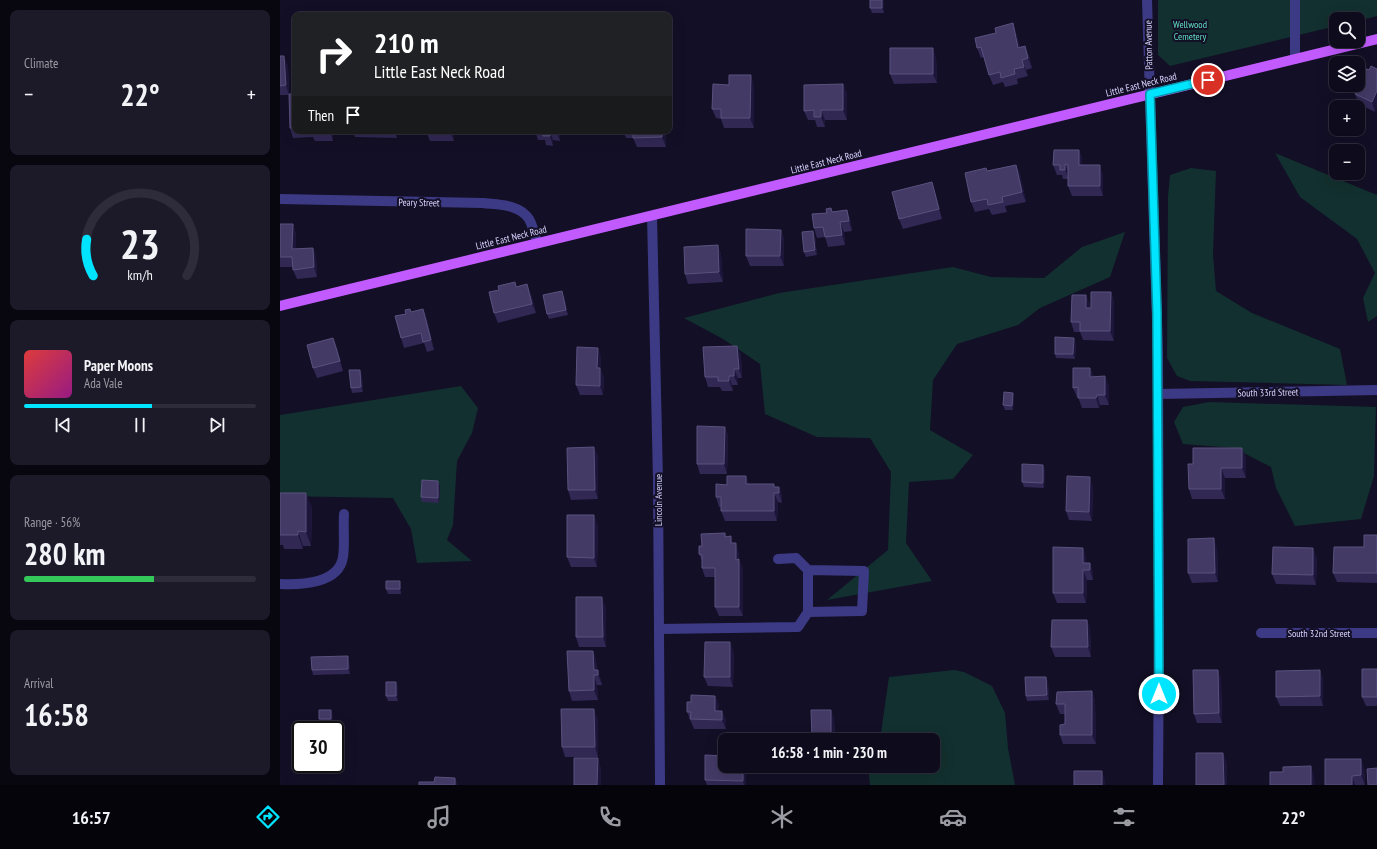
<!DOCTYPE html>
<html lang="en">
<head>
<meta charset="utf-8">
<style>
  :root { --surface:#0e0b1c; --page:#1c1929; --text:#f1f3f6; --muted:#9b9ba3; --line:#2e2b3b; --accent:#00e5ff }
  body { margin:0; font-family:"PT Sans Narrow",sans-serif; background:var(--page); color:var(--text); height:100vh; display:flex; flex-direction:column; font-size:15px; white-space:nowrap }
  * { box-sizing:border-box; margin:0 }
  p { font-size:13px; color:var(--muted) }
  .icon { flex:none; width:22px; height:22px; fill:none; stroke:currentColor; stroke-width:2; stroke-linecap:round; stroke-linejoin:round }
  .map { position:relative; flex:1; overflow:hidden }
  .sheet { display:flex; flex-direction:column; gap:10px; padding:10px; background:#08060f; width:280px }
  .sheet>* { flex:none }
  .hud { position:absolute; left:12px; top:12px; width:380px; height:122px; border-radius:8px; box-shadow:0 4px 16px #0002,0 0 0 1px var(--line); background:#202124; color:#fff; overflow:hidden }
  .buttons { position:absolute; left:1049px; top:12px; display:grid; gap:8px }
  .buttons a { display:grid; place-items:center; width:36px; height:36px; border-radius:8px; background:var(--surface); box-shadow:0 4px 16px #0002,0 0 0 1px var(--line); font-size:20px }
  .speed { position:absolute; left:12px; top:721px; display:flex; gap:8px; font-size:20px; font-weight:700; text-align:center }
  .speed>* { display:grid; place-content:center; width:52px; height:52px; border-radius:50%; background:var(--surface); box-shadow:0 4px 16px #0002,0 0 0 1px var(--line); line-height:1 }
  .speed .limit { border:2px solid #111; border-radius:6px; background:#fff; color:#111 }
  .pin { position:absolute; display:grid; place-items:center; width:34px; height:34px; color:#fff; margin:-17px; border:2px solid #fff; border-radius:50%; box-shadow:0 1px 4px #0007 }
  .me { position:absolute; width:44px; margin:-22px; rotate:0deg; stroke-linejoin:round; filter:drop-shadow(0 0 3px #0008) }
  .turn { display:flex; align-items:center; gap:14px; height:84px; padding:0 16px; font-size:18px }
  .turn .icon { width:52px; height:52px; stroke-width:2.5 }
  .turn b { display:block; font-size:28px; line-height:34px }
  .then { display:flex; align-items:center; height:38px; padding:0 16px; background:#0003; gap:8px; font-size:15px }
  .big { font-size:30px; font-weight:800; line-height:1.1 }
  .sheet .card { flex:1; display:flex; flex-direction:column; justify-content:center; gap:6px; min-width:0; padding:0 14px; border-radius:8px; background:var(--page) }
  .sheet .dial { align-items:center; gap:0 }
  .dial svg { height:104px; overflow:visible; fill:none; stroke:var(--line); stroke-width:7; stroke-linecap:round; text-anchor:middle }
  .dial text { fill:var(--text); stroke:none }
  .song { display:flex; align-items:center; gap:12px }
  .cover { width:48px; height:48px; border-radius:6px; background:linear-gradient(135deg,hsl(0 70% 55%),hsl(310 70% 35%)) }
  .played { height:4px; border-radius:2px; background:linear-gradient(90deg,var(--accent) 55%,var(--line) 55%) }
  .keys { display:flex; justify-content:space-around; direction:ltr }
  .heat { display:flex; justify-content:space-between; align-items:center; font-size:22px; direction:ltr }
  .charge { height:6px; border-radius:3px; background:linear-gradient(90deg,#34c759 56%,var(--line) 0) }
  .trip { position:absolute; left:438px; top:733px; width:222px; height:40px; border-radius:8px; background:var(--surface); box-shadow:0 4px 16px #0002,0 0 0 1px var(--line); font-weight:800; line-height:40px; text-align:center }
  .tab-bar { display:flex; height:64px; justify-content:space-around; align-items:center; background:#06040b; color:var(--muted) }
  .tab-bar .icon { width:28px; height:28px }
  .tab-bar .selected { color:var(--accent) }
  .tab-bar b { font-size:18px; color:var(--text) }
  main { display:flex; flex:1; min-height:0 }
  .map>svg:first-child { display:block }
  .green { fill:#12302f }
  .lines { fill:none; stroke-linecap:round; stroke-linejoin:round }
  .minor { stroke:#3d3a85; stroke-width:10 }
  .major { stroke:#c25bff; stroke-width:10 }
  .wall { fill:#312854 }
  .shaded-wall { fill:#1d163a }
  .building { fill:#433a66; stroke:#5a527e }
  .route-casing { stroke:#0095a6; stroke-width:10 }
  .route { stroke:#00e5ff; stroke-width:7 }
  .labels { text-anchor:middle; stroke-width:4; stroke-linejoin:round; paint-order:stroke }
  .park-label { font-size:10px; fill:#5fe0c0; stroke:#130f26 }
  .street-label { font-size:10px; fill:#d9d4ff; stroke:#130f26 }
</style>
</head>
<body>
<main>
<section class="sheet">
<div class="card"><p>Climate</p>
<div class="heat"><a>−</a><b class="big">22°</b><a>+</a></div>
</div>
<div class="card dial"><svg viewBox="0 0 100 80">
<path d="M14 69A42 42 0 1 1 86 69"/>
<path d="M14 69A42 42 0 0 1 9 41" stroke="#00e5ff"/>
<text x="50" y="56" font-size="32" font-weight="700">23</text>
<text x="50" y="72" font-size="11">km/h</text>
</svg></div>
<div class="card">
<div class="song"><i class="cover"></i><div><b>Paper Moons</b><p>Ada Vale</p></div></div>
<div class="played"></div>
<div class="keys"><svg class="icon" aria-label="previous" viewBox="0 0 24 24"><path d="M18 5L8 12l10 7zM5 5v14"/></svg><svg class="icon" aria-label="pause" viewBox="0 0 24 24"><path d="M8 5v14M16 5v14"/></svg><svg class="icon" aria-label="next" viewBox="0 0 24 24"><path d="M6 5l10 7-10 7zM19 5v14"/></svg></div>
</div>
<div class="card"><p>Range · 56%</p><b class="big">280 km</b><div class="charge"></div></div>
<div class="card"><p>Arrival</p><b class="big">16:58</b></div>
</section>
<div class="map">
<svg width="1097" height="785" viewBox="0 0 1097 785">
  <rect width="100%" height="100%" fill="#130f26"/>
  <path class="green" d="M878 0H1097V16L1078 21V19H1056V26L890 66 878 55Z
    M995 153 1097 195V316L1088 322 1083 298 1095 273 1077 239 1020 197Z
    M911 168 936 171 933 254 936 291 972 313 1060 349 1067 385 910 381 897 376 887 358 888 196 890 175Z
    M845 232 830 277 760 308 738 325 677 344 653 380 650 430 693 455 673 479 629 482 626 543 652 581 547 600 608 550 611 472 590 438 537 437 485 414 480 364 443 339 404 318 499 293 673 267 711 277 764 278 802 247Z
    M181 386 198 408 192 433 177 461 173 525 167 540 192 561 137 563 131 529 113 498 0 496V415Z
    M929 402 1096 407 1094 476 1081 519 1015 526 996 488 991 467 954 448 903 444 894 422 903 407Z
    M674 670 684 672 712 686 725 713 728 748 735 785H590L588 766H653V740H600L609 677Z"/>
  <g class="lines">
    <path class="minor" d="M867 0 878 353 879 633 878 785
      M1015 0V59
      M0 199 203 203C219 205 239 204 249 219 253 226 255 235 257 243
      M372 216 378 480 380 785
      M878 394 1097 390
      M498 559 516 558 528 570
      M0 584C20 585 59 584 63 557 65 544 63 528 64 514
      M379 629 518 627 528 612V570L584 571 582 611 528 612
      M981 633H1097"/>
    <path class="major" d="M0 306 1097 39"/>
  </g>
  <path class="wall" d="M604 1V13H592L590 8Z
    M733 23 736 33 740 47 745 46 749 56 752 68 746 70 748 76 737 79 738 84 725 87 723 82 713 85 709 75 704 57 701 58 697 48 716 33Z
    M0 56 8 66 9 94H15V131H53V141H35L33 137 13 138 10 128 9 95H0Z
    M656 57 657 83 614 84 610 74Z
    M1084 68 1095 112 1079 104 1075 94 1076 93 1074 89Z
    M563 84 567 94V120H545V127H537L535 120H528L524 111Z
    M474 85V128H444L441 119 436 118 432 109Z
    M73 131H117V138L75 137Z
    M146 131H174V141H150Z
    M255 131H280V141L273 140V146L266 145 265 140H258Z
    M343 131H386V147H357L353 138H346Z
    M799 150 802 159V165L823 175V196H792L788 186V179H783L782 175H777L773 165Z
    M736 165 740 174 746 202 725 206 727 212 712 215 709 209 695 212 691 202 707 171Z
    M655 192 662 219 623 229 619 219Z
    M551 208 552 212 567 210 570 219 572 231 564 232 565 245 548 247 545 237 537 238 534 228Z
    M0 224H13L16 234V249L33 248 36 257 37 277 17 279 13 270V267H0Z
    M501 230 504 239V266H470L466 256Z
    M535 236 537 255 526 257 524 252Z
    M438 245 441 255 443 282 408 284 405 274Z
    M236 287 251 294 256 313 218 323 214 313Z
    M831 292 834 302V341L803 340 800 332H794L791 322 806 295 810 305 809 308H811Z
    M284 296 288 315 269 319 267 314Z
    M131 312 147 319 154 350 147 352 144 343 124 348 121 338Z
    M53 338 57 348 63 371 37 378 33 368Z
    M796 343 795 359 776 358 775 354Z
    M457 346 461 356 462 378H458V385H452L453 391H442L440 387H428L425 377Z
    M321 357V370L324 378 323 395H300L296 385Z
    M810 368 814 377 829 386V405H820L819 408H802L798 397H797L793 388Z
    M82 375 83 392 72 393 71 388Z
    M733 393 734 398 733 410H725L723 405Z
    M445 427 448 436 447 474H420L417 464Z
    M314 447 318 457V499L291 500 288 490Z
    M962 448 966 458V478H945V499H912L909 489 913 464Z
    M765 469 764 488 744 487 742 482Z
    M466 476 469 484H494V487H499L502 496V503L498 502 497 521H445L441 511V507H439L436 497 447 485Z
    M160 486 159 503 142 502 141 497Z
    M813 487 812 521 789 520 786 511Z
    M0 493 32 507 31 546H23V549H4L3 545H0Z
    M318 525 317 567H291L287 557Z
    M445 533 446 537 453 543 459 553V561L463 569V616H439L435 607V577H425L422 568V561L419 554 422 546Z
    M1097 535V583L1057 582 1053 573 1084 547Z
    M937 548 938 582 912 583 908 573Z
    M806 557V563H810L813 573V580H807L806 603H777L773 593Z
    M1037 558 1036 585 996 584 992 574Z
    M121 586V594H108L106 589Z
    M326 607V647H299L296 637Z
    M807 620 810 629 811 657H775L771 647Z
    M313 651 316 660 317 670H318L321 680 322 685H317L318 700 292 701 289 691Z
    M454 652 453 687 428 686 424 677Z
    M68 656 69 661 70 674 33 675 32 670Z
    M1097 669V706H1086L1082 697Z
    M938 670 941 679 942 723H917L914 714Z
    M1040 670 1043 680V706H1000L996 697Z
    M766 677 768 682 769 700 747 701 746 696Z
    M118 687V701H108L106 696Z
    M812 691 815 701 816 744H783L780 735 785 724V714H780L776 704Z
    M435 696 439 705V711H442L446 721V729H414L407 712 411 702Z
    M551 710 554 720 555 740H532V738Z
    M53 715V724H41L39 719Z
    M318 719V757H285L282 747Z
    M466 766V785H427L425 780Z
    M1084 768 1085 785H1045Z"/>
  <path class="shaded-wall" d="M602 0H604V13L602 8Z
    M733 23 736 33 742 57 738 48Z
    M745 46 749 56 752 68 748 58Z
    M653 48 656 57 657 83 653 74Z
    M4 56 8 66 9 95 6 85Z
    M742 60 746 70 748 76 744 67Z
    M471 75 474 85V128L470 118Z
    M563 84 567 94V120L563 110Z
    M1097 91V108L1095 112 1092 102Z
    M541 110 545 120V127L541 117Z
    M50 131H53V141Z
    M114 131H117V138Z
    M170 131H174V141Z
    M270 131 273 140V146L270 136Z
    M276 131H280V141Z
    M382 131H386V147L382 137Z
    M799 150 802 159V175L799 165Z
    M785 164 789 174V179L785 170Z
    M736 165 740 174 746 202 742 192Z
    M820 165 823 175V196L820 186Z
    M652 182 655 192 662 219 659 209Z
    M567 210 570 219 572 231 569 221Z
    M560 222 564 232 565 245 562 235Z
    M13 224 16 234V259L12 249Z
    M501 230 504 239V266L500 256Z
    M533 231 535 236 537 255 535 250Z
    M438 245 441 255 443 282 439 272Z
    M33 248 36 257 37 277 34 267Z
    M247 284 251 294 256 313 252 304Z
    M282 291 284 296 288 315 286 310Z
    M831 292 834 302V341L830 331Z
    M806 295 810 305 809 318 806 308Z
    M143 309 147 319 154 350 151 340Z
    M53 338 57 348 63 371 60 361Z
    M794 338 796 343 795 359 793 354Z
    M457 346 461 356 462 378 459 369Z
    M318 348 321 357V370L324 378 323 395 320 386 317 368Z
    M810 368 814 377H810Z
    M454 369 458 378V385L454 376Z
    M80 370 82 375 83 392 81 387Z
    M449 376 452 385 453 391 449 381Z
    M825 376 829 386V405L825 395Z
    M733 393 734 398 733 410 732 406Z
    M817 395 820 405 819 408 816 398Z
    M445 427 448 436 447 474 444 464Z
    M314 447 318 457V499L315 490Z
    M962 448 966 458V478L962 468Z
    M763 465 765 469 764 488 763 483Z
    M941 468 945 478V499L941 489Z
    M466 476 470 486 466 484Z
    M810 477 813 487 812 521 809 512Z
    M158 481 160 486 159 503 158 498Z
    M499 487 502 496V503L499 493Z
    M26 493 32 507 31 546 26 532Z
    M494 493 498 502 497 521 494 511Z
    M314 515 318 525 317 567 314 558Z
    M18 531 23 546V549L18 535Z
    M451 536 454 546 451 543Z
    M934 538 937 548 938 582 935 573Z
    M456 543 459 553V561L463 569V616L459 607 456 560Z
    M803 548 806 557V570L803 563Z
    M1033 548 1037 558 1036 585 1033 575Z
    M810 563 813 573V580L810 570Z
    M803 570 807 580 806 603 803 593Z
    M120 581 121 586V594L120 589Z
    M322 597 326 607V647L323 637Z
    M807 620 810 629 811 657 808 647Z
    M450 642 454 652 453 687 450 677Z
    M313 651 316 660 317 675 314 670Z
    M68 656 69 661 70 674 68 669Z
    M318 670 321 680 322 685 318 675Z
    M938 670 941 679 942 723 939 713Z
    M1040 670 1043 680V706L1040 696Z
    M314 675 317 685 318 700 314 690Z
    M766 677 768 682 769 700 767 695Z
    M116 682 118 687V701L116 696Z
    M812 691 815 701 816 744 812 735Z
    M435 696 439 705V721L435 711Z
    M314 709 318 719V757L315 747Z
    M51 710 53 715V724L51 719Z
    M551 710 554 720 555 740H552L551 738Z
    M442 711 446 721V729L442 720Z
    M943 753 947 763V785H944Z
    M318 758 321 768V785H317Z
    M1081 759 1084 768 1085 785 1081 775Z
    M463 766H466V785H464L463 781Z
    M1031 766 1034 776 1035 785H1031Z
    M822 771 825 781V785H822Z
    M1072 776 1075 785H1072Z
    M175 778 178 785H175Z"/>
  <path class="building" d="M590 0H602V8H590Z
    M733 23 738 48 745 46 748 58 742 60 744 67 734 69 735 74 721 78 720 72 709 75 701 47 697 48 695 38 716 33 715 28Z
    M610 48H653V74H610Z
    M0 56H4L6 85 0 86Z
    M1091 66 1097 69V91L1092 102 1075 94 1078 90 1074 89 1076 85H1078V81L1084 68 1089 70Z
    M449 75H471L470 118H441V109H432L433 84 449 85Z
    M563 84V110H541V117H534V110L524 111V85Z
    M9 94H15V128H10Z
    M31 131H50L31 132Z
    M263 131H270V136H263Z
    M353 131H382V137L353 138Z
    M774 150H799V165H820V186H788V165L785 164V170H780V165H773Z
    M736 165 742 192 722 197 723 202 708 205 707 199 691 202 685 173 706 168 707 171Z
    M652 182 659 209 619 219 612 192Z
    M551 208 552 212 567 210 569 221 560 222 562 235 545 237 543 227 534 228 532 214 547 213 546 209Z
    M0 224H13L12 249 33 248 34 267 13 270 12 257H0Z
    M466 229 501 230 500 256H466Z
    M533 231 535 250 524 252 522 232Z
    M438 245 439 272 405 274 404 247Z
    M235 282 236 287 247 284 252 304 214 313 209 292 219 290 218 286Z
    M282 291 286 310 267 314 263 295Z
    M811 292H831L830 331H800V322H791L792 295H806V308H811Z
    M130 309 131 312 143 309 151 340 143 342 141 333 121 338 115 316 126 314 125 310Z
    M775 337 794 338 793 354H775Z
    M53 338 60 361 33 368 27 345Z
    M457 346 459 369H454V376H449V381H438V377H425L423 347Z
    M297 347 318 348 317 368H320V386L296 385Z
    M793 368H810V377L825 376V395H817L816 398H798V387L793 388Z
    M69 370H80L81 387 71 388Z
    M724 392 733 393 732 406 723 405Z
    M417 426 445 427 444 464H417Z
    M314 447 315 490H288L287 448Z
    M913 448H962V468H941V489H909L908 464H913Z
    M742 464 763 465V483L742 482Z
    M447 476H466V484H494V487H499V493H494V511H441V497H436V484L447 485Z
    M787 476 810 477 809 512 786 511Z
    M142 480 158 481V498L141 497Z
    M0 493H26V532L18 531V535H0Z
    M287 515H314V558L287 557Z
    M445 533V537L451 536V543H456V560L459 559V607H435V568H422V555L419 554V546H422L421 534Z
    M1084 535H1097V573H1053L1054 547H1084Z
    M934 538 935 573H908V539Z
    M773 547 803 548V563H810V570H803V593H773Z
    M993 547 1033 548V575L992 574Z
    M106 581H120V589H106Z
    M296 597H322L323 637H296Z
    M772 620H807L808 647H771Z
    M425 642H450V677H424Z
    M287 651H313L314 670H318V675H314V690L289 691Z
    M68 656V669L32 670 31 657Z
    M1082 669H1097V697H1082Z
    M913 670H938L939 713 914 714Z
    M1040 670V696L996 697V671Z
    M745 677H766L767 695 746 696Z
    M106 682H116V696H106Z
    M812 691V735H780V725L785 724V704H776L777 692Z
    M411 695 435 696V711H442V720L410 719 411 712H407V702H411Z
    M281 709H314L315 747H282Z
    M39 710H51V719H39Z
    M531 710H551V738H532Z
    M916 753H943L944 785H916Z
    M425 755 445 756V766H463V781L425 780Z
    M294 758H318L317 785H294Z
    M1045 759H1081V775L1072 776V785H1045Z
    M1031 766V785H990V772H1003V767Z
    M1097 768V785H1088L1087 769Z
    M794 771H822V785H794Z
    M155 777 175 778V785H139V782H154Z"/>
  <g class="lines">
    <g class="route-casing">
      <path id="route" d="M879 694 877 313 870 94 928 80"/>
    </g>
    <use href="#route" class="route"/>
  </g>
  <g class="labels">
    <g class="park-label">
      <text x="910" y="28">Wellwood<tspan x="910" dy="12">Cemetery</tspan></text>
    </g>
    <g class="street-label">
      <text transform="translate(868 45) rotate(-91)" y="4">Patton Avenue</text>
      <text transform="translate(861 84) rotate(-14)" y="4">Little East Neck Road</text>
      <text transform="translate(546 161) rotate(-14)" y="4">Little East Neck Road</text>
      <text transform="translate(139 202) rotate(1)" y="4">Peary Street</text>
      <text transform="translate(231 237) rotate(-14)" y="4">Little East Neck Road</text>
      <text transform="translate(988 392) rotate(-1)" y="4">South 33rd Street</text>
      <text transform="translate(378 500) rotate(-90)" y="4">Lincoln Avenue</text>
      <text x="1039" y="637">South 32nd Street</text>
    </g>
  </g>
</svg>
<div class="buttons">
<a><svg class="icon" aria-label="search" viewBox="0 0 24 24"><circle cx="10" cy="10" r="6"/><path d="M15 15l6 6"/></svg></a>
<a><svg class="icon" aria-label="layers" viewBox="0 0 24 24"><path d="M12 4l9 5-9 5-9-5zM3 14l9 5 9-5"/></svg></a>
<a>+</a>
<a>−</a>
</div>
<div class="speed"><div class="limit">30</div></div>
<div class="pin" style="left:928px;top:80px;background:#d93025"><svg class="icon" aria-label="arrive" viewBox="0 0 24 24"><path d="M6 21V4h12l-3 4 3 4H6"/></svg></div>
<svg class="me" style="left:879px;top:694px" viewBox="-20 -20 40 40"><circle r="17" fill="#00e5ff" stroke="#fff" stroke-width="3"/><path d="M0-11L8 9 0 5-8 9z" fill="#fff"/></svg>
<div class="trip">16:58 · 1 min · 230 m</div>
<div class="hud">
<div class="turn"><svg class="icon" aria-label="right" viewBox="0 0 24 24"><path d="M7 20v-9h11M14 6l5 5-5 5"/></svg><div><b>210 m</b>Little East Neck Road</div></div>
<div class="then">Then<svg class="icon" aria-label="arrive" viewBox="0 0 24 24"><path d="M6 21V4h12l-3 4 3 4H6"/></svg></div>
</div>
</div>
</main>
<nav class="tab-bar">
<b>16:57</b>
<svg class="icon selected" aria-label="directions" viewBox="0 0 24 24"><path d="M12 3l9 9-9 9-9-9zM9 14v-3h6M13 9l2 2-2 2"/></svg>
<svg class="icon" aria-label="music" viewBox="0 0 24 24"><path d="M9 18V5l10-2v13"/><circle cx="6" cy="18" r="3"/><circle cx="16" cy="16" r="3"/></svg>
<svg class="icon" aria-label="phone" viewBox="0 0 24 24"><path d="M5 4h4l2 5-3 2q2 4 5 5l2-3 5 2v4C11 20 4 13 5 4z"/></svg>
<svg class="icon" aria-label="climate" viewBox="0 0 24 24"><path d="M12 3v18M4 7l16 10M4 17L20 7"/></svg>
<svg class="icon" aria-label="car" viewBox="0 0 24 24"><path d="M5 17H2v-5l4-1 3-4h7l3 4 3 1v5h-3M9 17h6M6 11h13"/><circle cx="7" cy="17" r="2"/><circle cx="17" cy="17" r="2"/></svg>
<svg class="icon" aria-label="filters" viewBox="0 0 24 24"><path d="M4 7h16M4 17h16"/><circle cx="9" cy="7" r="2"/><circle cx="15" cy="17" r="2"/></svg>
<b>22°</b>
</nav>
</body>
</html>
